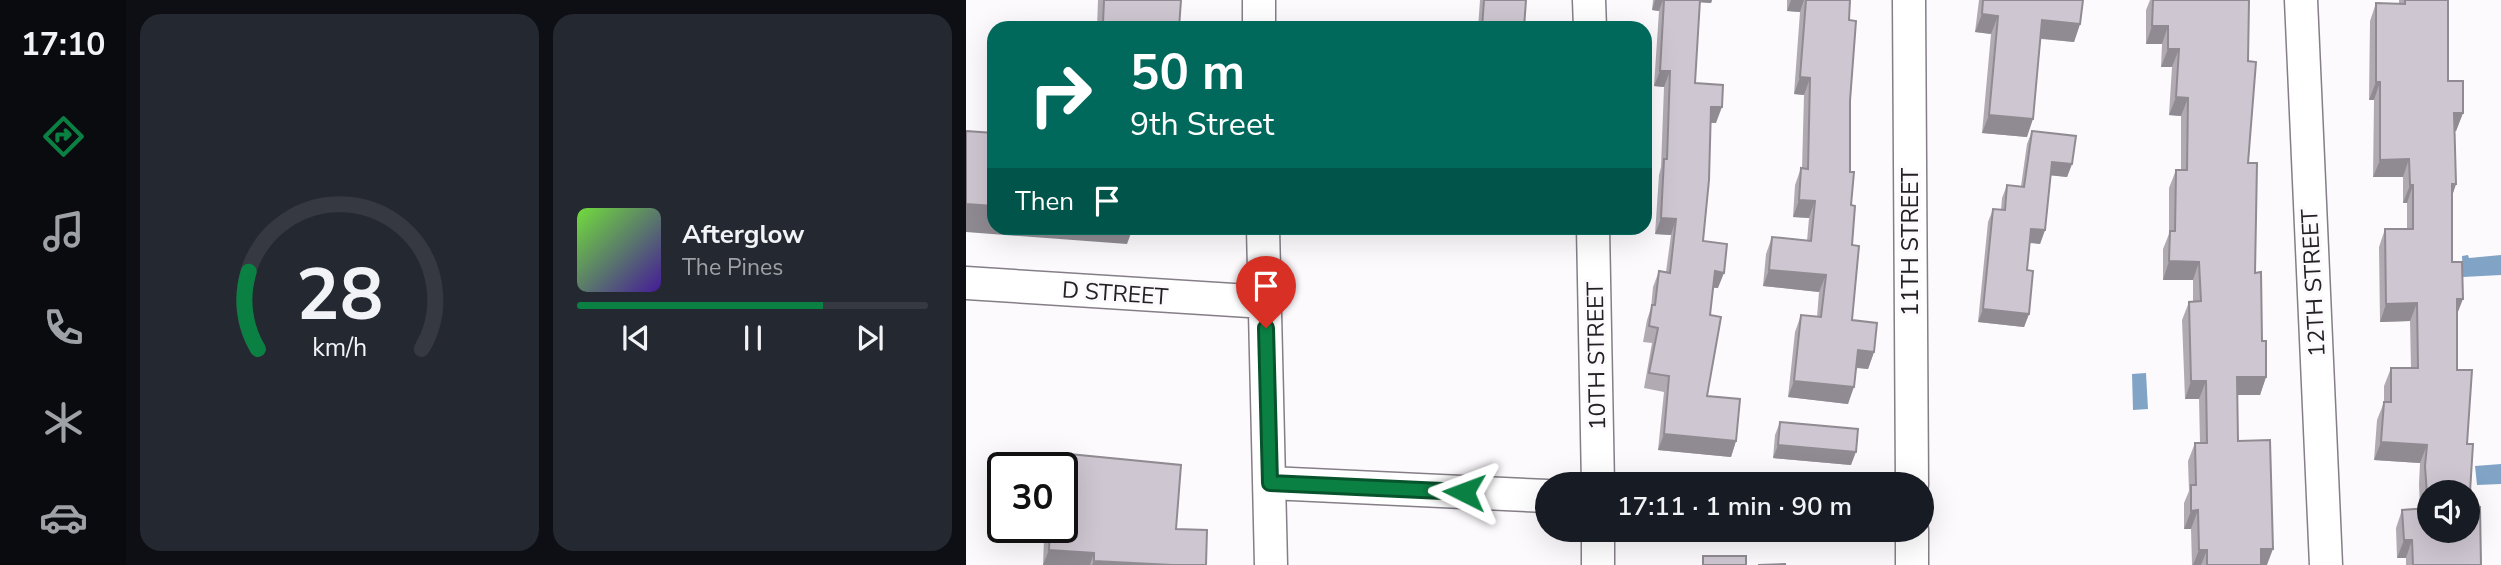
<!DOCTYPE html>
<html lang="en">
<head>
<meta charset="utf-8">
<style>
  :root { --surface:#171b24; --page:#242831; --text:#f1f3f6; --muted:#9ea1a6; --line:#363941; --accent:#0b8043 }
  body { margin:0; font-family:"Nunito Sans",sans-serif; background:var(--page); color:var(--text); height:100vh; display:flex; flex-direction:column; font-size:26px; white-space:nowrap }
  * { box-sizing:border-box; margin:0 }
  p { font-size:23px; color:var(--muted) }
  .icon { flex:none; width:38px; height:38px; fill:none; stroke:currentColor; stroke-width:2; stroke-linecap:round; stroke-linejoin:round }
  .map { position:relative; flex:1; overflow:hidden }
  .sheet { display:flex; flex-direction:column; gap:14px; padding:14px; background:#0d0f14; width:840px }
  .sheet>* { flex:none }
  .top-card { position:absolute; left:21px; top:21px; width:665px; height:214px; border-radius:21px; box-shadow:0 7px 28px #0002; background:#00695c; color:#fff; overflow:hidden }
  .controls { position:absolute; left:1451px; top:480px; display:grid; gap:14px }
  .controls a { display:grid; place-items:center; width:63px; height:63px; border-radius:50%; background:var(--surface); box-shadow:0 7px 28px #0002; font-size:35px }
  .speed { position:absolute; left:21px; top:452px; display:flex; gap:14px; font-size:35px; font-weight:700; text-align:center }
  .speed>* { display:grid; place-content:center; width:91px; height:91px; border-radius:50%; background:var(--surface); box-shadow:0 7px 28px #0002; line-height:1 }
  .speed .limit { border:4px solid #111; border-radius:10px; background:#fff; color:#111 }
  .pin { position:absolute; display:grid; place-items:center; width:60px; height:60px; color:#fff; margin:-72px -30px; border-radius:50% 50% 50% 0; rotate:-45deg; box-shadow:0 0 7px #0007 }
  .pin .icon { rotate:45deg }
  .me { position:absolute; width:77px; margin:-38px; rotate:273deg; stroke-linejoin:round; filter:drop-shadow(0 0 5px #0008) }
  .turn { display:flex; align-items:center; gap:24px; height:147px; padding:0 28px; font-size:32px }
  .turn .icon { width:91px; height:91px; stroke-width:2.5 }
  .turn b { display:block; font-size:49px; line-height:60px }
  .then { display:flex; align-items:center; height:66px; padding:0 28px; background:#0003; gap:14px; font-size:26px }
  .sheet .widget { flex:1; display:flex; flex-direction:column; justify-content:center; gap:10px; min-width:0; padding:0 24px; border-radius:21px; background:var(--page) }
  .sheet .dial { align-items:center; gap:0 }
  .dial svg { height:182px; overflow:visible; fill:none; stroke:var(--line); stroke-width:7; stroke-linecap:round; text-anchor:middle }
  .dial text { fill:var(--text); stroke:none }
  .song { display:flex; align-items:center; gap:21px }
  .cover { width:84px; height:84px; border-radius:10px; background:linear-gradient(135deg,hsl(100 70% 55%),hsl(260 70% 35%)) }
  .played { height:7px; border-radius:4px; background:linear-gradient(90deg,var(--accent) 70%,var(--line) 70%) }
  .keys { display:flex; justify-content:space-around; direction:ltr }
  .sheet .tiles { flex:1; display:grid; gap:14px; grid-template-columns:repeat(2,1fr) }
  .trip { position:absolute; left:569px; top:472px; width:399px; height:70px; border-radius:35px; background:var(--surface); box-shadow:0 7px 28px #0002; font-weight:600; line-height:70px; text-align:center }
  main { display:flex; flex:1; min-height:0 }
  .tab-bar { display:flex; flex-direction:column; width:126px; justify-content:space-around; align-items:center; background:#090b0e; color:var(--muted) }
  .tab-bar .icon { width:49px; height:49px }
  .tab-bar .active { color:var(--accent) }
  .tab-bar b { font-size:32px; color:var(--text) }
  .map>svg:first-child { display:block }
  .water { fill:#81a3c6 }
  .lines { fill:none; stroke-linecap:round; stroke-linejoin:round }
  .street-casing { stroke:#857e87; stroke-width:35 }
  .street { stroke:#fff; stroke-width:32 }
  .wall { fill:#b1aab3 }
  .shaded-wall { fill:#908b92 }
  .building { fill:#cec6d0; stroke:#908b92; stroke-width:2; fill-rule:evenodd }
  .route-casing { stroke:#07532c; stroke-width:18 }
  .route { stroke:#0b8043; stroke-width:12 }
  .labels { text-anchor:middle; stroke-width:6; stroke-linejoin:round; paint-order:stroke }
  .street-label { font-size:23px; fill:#242125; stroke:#fdfafe }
</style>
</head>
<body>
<main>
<nav class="tab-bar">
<b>17:10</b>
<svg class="icon active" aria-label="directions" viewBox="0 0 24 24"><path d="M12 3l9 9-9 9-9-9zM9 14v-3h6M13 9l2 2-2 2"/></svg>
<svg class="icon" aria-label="music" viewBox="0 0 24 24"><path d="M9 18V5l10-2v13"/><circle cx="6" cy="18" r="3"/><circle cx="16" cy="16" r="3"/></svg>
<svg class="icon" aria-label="phone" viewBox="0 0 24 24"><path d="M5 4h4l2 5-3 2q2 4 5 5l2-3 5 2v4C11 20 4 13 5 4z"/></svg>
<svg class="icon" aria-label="climate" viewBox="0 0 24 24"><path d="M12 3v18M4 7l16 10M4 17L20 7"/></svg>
<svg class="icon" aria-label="car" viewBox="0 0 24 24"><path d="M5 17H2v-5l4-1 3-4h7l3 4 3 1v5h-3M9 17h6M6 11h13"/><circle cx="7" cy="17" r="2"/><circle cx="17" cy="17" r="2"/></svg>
</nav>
<section class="sheet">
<div class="tiles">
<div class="widget dial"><svg viewBox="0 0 100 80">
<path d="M14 69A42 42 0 1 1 86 69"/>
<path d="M14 69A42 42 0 0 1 10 35" stroke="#0b8043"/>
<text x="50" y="56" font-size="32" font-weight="700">28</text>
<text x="50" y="72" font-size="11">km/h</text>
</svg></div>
<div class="widget">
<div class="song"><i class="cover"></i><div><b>Afterglow</b><p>The Pines</p></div></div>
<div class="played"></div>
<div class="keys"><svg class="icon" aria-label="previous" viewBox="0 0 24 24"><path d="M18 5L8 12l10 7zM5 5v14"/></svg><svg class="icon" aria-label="pause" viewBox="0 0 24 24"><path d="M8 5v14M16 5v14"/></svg><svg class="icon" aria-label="next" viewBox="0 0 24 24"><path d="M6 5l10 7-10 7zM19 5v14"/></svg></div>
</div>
</div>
</section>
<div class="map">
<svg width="1535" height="565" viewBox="0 0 1535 565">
  <rect width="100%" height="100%" fill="#fdfafe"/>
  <path class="water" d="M1502 255 1503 258 1535 255V275L1497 277 1496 256Z
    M1180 373 1182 409 1167 410 1166 374Z
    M1535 464V484L1511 485 1509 466Z"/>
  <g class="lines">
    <g class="street-casing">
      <path id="street" d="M293 0V28
        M623 0 624 28
        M943 0 946 485
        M1335 0 1360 565
        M297 228 305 565
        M627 228 632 485
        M0 283 299 302
        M304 483 581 496
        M946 530V565
        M632 565V530"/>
    </g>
    <use href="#street" class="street"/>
  </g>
  <path class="wall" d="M132 0H215L213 28H131Z
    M514 0H560L558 28H512Z
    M687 0H746L745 3 734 2 729 83 750 123H744L737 241 752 288H747L744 315 741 396 770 441 765 457 692 450 698 392 678 388 686 343 677 342 681 320 685 308 687 287 693 271 700 272 705 235 689 234 693 175 695 167 698 87 688 86 693 11 686 10Z
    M821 0H884L883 20 886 245V320L908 352 902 369 890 368 882 404 822 397 829 332 835 315 851 317 853 292 797 286 800 254 806 237 841 241 843 218 827 217 829 185 835 168H836L838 95 828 94 834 12 821 11Z
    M1013 0H1117L1114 24 1108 42 1075 39 1061 137 1016 133 1025 34 1009 32Z
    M1184 0H1283L1282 163 1289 273 1300 377 1294 395H1271L1272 441 1301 565H1226L1225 529H1218V503L1223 491 1222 461 1229 443H1234L1233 399H1219L1216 320 1223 302H1227V280H1197V249L1203 234V188L1210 170H1215V116L1203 115 1206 67H1195L1196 44H1180V10Z
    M1433 0H1482V81L1497 113 1490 131H1489L1490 184 1486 196V262L1491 315V370L1501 444 1503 508 1515 565H1440V558H1431L1430 528 1436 510 1454 509 1453 484 1454 463 1408 460 1411 420 1418 402V386L1425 368H1445L1444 321 1414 322 1413 247 1419 229H1441V203H1437V177H1407L1408 100H1403L1404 21 1410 3H1433Z
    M1066 131 1106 164 1101 177 1084 175 1079 230 1074 244 1063 243 1061 270 1063 314 1058 327 1012 322 1022 222 1027 209 1035 210 1036 198 1041 185 1055 186 1061 144Z
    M814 422 885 465 807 458 809 435Z
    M93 453 210 529 240 565H77L78 539 83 527H96V467H88Z"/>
  <path class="shaded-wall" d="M689 0H697L693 11 686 10Z
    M730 0H746L745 3 729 2Z
    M825 0H838L834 12 821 11Z
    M1016 14 1032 16 1025 34 1009 32Z
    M1076 20 1114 24 1108 42 1070 38Z
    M137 23 213 28H135Z
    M1186 26H1202L1196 44H1180Z
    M1202 49H1213L1206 67H1195Z
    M694 71H704L698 87 688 86Z
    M834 77 844 78 838 95 828 94Z
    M1410 82H1414L1408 100H1403Z
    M1210 97 1222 98 1215 116 1203 115Z
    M745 107H756L750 123 739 122Z
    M1488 113H1497L1490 131H1482Z
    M1023 115 1067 119 1061 137 1016 133Z
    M1443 159 1437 177H1407L1414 160Z
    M1086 162 1106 164 1101 177 1081 175Z
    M1486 184H1490L1484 202Z
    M1444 185H1447L1441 203H1437Z
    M833 200 849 201 843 218 827 217Z
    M0 204 28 206V228H167L161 244 0 232Z
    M695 218 710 219 705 235 689 234Z
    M1065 229 1079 230 1074 244 1060 242Z
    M1203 261 1233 262 1227 280H1197Z
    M803 270 860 275 853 292 797 286Z
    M749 271 758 273 752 288 743 287Z
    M1491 299H1497L1490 317Z
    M1451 303 1444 321 1414 322 1420 304Z
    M1017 309 1063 314 1058 327 1012 322Z
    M892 350 908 352 902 369 886 367Z
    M1271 377H1300L1294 395H1264Z
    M828 381 888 387 882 404 822 397Z
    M1225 381H1240L1233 399H1219Z
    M698 434 770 441 765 457 692 450Z
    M1415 442 1461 445 1454 463 1408 460Z
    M812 445 890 452 885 465 807 458Z
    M1232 510 1225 529H1218L1225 511Z
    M1438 540H1446L1440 558H1431Z
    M1295 549H1307L1301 565H1289Z
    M83 550 128 553 124 565H77Z
    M1233 550H1241L1235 565H1227Z
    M128 561 206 565H126Z"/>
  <path class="building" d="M138 0H215L213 28 137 23Z
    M518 0H560L558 28H516Z
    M698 0H734L729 83 757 85 756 107H745L743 180 737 241 761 244 758 273 749 271 744 315 755 317 741 396 774 399 770 441 698 434 703 376 683 373 692 328 683 326 686 305H689L693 271 704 273 710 219 695 218 698 159H701L704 71H694Z
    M840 0H884L883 20 890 21 884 101V172H888L885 205 889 206 886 245 893 246 886 320 911 323 908 352 892 350 888 387 828 381 835 315 855 317 860 275 803 270 806 237 845 241 849 201 833 200 835 168 842 169 844 78 834 77Z
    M1017 0H1117L1114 24 1076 20 1067 119 1023 115 1032 16 1016 14Z
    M1187 0H1283L1282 61 1290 62 1282 163H1291L1289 273 1295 272 1296 341H1300V377H1271L1272 441 1304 440 1307 549H1295V565H1241V550H1233L1232 510 1225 511V485H1230L1229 443H1241L1240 381H1225L1223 302 1235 301 1233 262 1203 261 1204 231H1209L1210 170H1221L1222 98 1210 97 1213 49H1202V26H1186Z
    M1439 0H1482V81H1497V113H1488L1490 184H1486V262H1496L1497 299H1491V370H1506L1501 444H1507L1503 508 1514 507 1515 565H1447L1446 540H1438L1436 510 1462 508 1459 466 1461 445 1415 442 1418 402H1425V368H1452L1451 303 1420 304 1419 229H1447V185H1444L1443 159 1414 160V82H1410V3L1439 4ZM1463 492H1502V530H1463Z
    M0 131 28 133V206L0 204Z
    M1066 131 1110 136 1106 164 1086 162 1079 230 1065 229 1061 270 1067 271 1063 314 1017 309 1027 209 1039 210 1041 185 1058 187Z
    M814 422 892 429 890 452 812 445Z
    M93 453 215 465 210 529 241 530 240 565H206L128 561V553L83 550 84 527H96V467H92Z
    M737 556H780V565H737Z
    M819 564V565H792Z"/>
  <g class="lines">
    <g class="route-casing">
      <path id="route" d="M300 328 304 483 498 492"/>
    </g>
    <use href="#route" class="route"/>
  </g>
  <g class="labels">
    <g class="street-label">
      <text transform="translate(944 242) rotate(-90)" y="8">11TH STREET</text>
      <text transform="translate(1347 283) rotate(-93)" y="8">12TH STREET</text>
      <text transform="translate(149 293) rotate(4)" y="8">D STREET</text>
      <text transform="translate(630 356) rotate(-91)" y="8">10TH STREET</text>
    </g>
  </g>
</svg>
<div class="controls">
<a><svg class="icon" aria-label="sound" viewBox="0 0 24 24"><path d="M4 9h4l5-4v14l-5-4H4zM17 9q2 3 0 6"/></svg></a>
</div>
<div class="speed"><div class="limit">30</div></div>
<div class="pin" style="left:300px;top:328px;background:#d93025"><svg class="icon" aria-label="arrive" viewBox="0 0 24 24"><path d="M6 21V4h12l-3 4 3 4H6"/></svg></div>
<svg class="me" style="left:498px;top:492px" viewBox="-20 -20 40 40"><path d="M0-17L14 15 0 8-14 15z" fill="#0b8043" stroke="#fff" stroke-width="4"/></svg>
<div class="trip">17:11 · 1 min · 90 m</div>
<div class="top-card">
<div class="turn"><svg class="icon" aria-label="right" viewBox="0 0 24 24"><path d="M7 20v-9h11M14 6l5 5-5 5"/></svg><div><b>50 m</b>9th Street</div></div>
<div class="then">Then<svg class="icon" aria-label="arrive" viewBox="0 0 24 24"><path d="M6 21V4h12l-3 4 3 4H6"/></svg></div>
</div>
</div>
</main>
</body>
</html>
